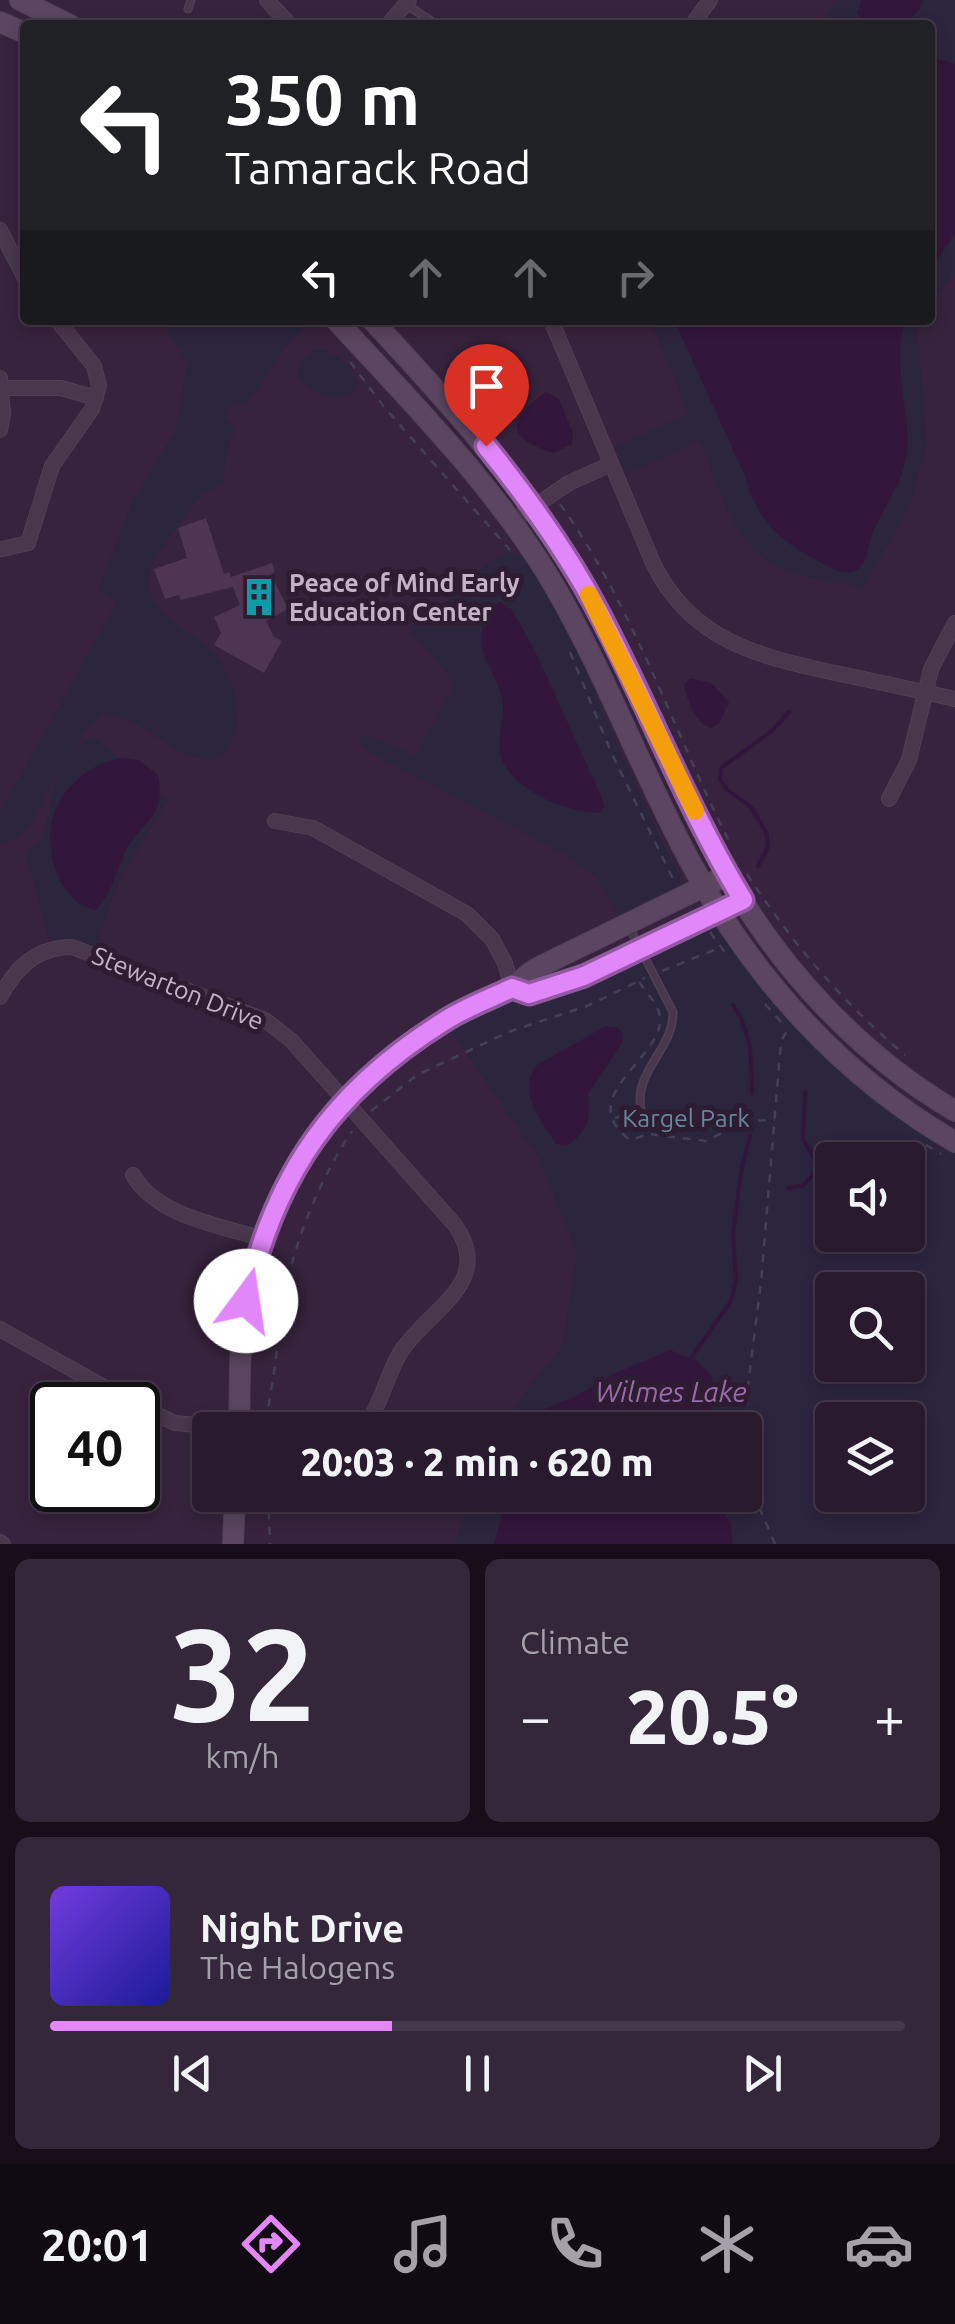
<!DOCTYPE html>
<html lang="en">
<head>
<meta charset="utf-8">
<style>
  :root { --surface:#291a2e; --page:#35273a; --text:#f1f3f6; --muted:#a5a1aa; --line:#45384a; --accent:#e287f9 }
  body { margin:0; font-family:Ubuntu,sans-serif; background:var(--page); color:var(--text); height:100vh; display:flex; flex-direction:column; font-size:38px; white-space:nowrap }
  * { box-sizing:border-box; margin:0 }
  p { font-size:32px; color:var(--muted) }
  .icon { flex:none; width:55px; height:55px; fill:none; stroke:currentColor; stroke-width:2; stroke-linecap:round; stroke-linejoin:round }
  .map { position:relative; height:1544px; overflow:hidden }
  .panel { display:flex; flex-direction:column; gap:15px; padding:15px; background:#170e19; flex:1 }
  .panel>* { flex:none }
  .guide { position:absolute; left:20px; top:20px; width:915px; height:305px; border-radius:10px; box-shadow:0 5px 15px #0003,0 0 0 2px var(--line); background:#202124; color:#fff; overflow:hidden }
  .tools { position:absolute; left:815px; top:1142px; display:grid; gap:20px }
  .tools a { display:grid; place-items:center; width:110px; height:110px; border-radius:10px; background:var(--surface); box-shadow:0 5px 15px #0003,0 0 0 2px var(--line); font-size:50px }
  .speed { position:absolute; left:30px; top:1382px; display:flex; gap:20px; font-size:50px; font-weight:700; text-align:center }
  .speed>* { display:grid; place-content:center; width:130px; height:130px; border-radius:50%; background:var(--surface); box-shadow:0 5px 15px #0003,0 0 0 2px var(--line); line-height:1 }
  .speed .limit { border:5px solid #111; border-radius:15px; background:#fff; color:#111 }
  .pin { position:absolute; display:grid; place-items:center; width:85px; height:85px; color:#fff; margin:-102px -42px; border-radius:50% 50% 50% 0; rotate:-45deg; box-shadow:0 0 10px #0007 }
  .pin .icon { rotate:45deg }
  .me { position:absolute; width:110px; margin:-55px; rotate:14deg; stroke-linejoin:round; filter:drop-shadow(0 0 8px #0008) }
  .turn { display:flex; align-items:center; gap:35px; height:210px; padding:0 40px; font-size:45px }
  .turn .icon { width:130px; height:130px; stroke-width:2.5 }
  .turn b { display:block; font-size:70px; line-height:85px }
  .lanes { display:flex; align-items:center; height:95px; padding:0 40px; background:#0003; justify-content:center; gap:50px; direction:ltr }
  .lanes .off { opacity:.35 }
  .big { font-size:75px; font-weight:800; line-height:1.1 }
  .panel .widget { flex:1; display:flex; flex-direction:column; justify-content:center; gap:15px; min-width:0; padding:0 35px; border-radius:15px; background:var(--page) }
  .panel .dial { align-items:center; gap:0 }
  .dial b { font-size:130px; line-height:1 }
  .song { display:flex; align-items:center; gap:30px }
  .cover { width:120px; height:120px; border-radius:15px; background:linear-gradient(135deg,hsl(260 70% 55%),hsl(240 70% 35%)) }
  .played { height:10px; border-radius:5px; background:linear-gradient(90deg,var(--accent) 40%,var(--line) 40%) }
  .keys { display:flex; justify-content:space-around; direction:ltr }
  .heat { display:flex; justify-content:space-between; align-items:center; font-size:55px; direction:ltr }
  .panel .tiles { flex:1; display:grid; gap:15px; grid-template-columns:1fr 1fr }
  .widget:last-child { grid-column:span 2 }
  .trip { position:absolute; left:192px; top:1412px; width:570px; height:100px; border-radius:10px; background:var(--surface); box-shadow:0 5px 15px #0003,0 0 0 2px var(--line); font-weight:800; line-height:100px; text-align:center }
  .tab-bar { display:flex; height:160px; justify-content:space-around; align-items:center; background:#100a12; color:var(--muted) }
  .tab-bar .icon { width:70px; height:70px }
  .tab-bar .on { color:var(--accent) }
  .tab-bar b { font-size:45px; color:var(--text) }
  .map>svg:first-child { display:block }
  .green { fill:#2c253e; fill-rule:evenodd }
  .water { fill:#33163b }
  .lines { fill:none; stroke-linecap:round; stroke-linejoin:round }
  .stream { stroke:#33163b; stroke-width:4 }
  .building { fill:#4d3553 }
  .lane-casing { stroke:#514056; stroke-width:9 }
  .street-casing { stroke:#514056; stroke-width:16 }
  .secondary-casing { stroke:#514056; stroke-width:22 }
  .path { stroke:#443e56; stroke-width:2.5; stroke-dasharray:8 8; stroke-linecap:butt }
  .lane { stroke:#48374d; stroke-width:6 }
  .street { stroke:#48374d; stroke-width:14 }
  .secondary { stroke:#5b4560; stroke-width:20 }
  .route-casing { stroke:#9358a2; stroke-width:25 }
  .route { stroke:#e287f9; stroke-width:18 }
  .slow { stroke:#f59e0b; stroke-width:18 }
  .labels { text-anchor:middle; stroke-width:10; stroke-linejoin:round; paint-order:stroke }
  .poi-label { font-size:25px; font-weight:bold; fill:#c4b3c8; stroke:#2d1c32; text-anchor:start }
  .street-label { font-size:25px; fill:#c4b3c8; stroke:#2d1c32 }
  .park-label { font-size:25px; fill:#69869a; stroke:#2d1c32 }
  .water-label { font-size:28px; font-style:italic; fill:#996ba8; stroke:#2d1c32 }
</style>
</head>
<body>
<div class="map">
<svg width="955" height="1544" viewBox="0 0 955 1544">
  <rect width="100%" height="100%" fill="#37233d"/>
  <path class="green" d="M836 0H955V271L930 308V25H820Z
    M162 320 309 322 280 355 249 403 235 401 226 411 225 417 235 430 225 457 224 484C200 490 188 512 175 531 163 546 146 565 149 586 155 633 236 634 237 715 237 731 233 746 220 757 175 770 148 713 103 715L88 726 74 748 93 737 168 800 118 883 93 953 52 949 25 853 43 837 57 775C41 799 34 838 0 844V812L117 602 98 591 132 502 175 431 187 366Z
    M650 320H921L917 327 927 444 909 508 863 588C837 582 810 579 785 570 733 551 719 487 700 441L626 474 615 447 689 414Z
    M317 349C335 350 353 367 358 385L353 393C320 409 270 369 317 349Z
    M508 552 524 556 569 631 613 737 680 877V888L621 921 599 881 574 859 371 753 358 742 362 735H367L416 756 453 687 446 673 407 627C446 614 466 571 508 552Z
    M719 912 787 1004 955 1142V1544H733L730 1524 715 1496 745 1495V1430H712V1376L671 1350 614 1374 573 1398 530 1415 519 1430H501L522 1396 562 1346 577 1253 539 1158 444 1021 529 993ZM832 1160H908V1235H832ZM832 1290H908V1365H832ZM832 1420H908V1495H832Z
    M470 1495H507L494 1544H455Z"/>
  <path class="water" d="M862 0H923C914 29 885 25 860 17L857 13Z
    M930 57 955 64V234L930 270Z
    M674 320H906C891 363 910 408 907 450 904 485 883 505 872 535 865 556 867 578 837 571 789 546 760 531 745 476Z
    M546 392 558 398 573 432 572 444 553 453C505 437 507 420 546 392Z
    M500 602 512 610 535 651 601 796 604 807 599 813C566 812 506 789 500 751 497 734 506 716 502 698 497 671 475 656 483 626 486 614 489 607 500 602Z
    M690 678 711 683 729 702 720 722 711 728C694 722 688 701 684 685Z
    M123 758 139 760 158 775C160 786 161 796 157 807 152 821 136 833 128 846 117 866 112 896 95 910 56 902 40 840 57 806 70 781 96 761 123 758Z
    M606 1026 618 1028 623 1034 622 1043 588 1094C592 1118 587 1132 566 1146L556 1144C541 1120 516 1092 537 1065Z
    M670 1350 697 1361 712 1376V1430H519L530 1415 573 1398 614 1374Z
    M507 1495H715L730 1524 733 1544H494Z"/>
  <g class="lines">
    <path class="stream" d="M758 866 768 847 767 834 751 807 726 789 720 779 721 768 772 731 789 712
      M733 1005C752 1033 752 1060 752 1093
      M788 1188 803 1186 817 1170 816 1162 803 1139 805 1092
      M691 1358 731 1301 736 1280 733 1235 741 1172 750 1136"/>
  </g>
  <path class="building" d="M206 518 224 574 229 572 231 577 272 563 275 572 271 574 288 609 266 621 274 637 282 641 264 673 214 645 221 633 214 617 240 605 233 587 181 600 179 595 165 599 154 569 187 558 178 528Z"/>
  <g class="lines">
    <g class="lane-casing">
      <path id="lane" d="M407 5 437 25
        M188 9 191 0
        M629 927 673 1012C674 1049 633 1071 641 1110"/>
    </g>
    <g class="street-casing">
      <path id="street" d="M267 0 290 25
        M388 25 409 0
        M692 25 710 0
        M0 230 25 278
        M551 320 653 563C691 641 758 656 835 673 875 681 915 690 955 699
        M0 378 3 414 0 430
        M2 388H61L96 398
        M511 522 569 483 611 464
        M2 549 28 543 52 466 92 409 99 386 94 366 57 320
        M889 799 909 760 931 669 955 623
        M275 821 313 828 467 914 492 939 505 963 512 988
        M0 997C16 967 37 947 72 947L265 1020 291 1040 455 1225C496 1283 427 1310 400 1353 385 1378 381 1409 361 1430
        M133 1175C158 1217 219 1225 263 1239
        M0 1329 136 1405
        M138 1406 175 1423 252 1430
        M0 1542 3 1544"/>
    </g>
    <g class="secondary-casing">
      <path id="secondary" d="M20 0 70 25
        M0 22 25 33
        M336 320C412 403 494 485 552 582 606 674 642 774 693 867 755 980 843 1077 955 1142
        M372 320C450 404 526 487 584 587 638 678 674 780 726 873 780 969 860 1055 955 1111
        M512 988 529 993 584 976 731 906
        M239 1430C240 1397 239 1364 242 1331 255 1196 331 1094 443 1022 464 1008 491 1003 511 988 524 979 525 974 541 966L717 880
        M233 1544 235 1495"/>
    </g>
    <path class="path" d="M312 320 322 330
      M350 362 385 408 510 550
      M560 504C635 609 673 731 731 845
      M570 652 611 752 674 881
      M747 874C792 943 842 1002 905 1055
      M710 932 729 958
      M662 971 719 948
      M639 982C645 991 658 1004 660 1016 666 1057 571 1096 630 1140L649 1134 706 1141 747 1121 775 1120
      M765 1004 783 1024
      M371 1111 417 1075 511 1031 587 1006 645 978
      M615 1118 631 1113
      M926 1145 941 1154
      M265 1422C275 1380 277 1339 284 1298 295 1239 319 1181 352 1131
      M268 1495 270 1544
      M775 1544 752 1491 746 1438 748 1386 761 1282 781 1041 787 1031"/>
    <use href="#lane" class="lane"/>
    <use href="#street" class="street"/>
    <use href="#secondary" class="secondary"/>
  </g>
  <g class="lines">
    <g class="route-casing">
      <path id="route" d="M246 1301C274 1175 333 1091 443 1022 464 1008 489 999 512 988L529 994 584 976 743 900C687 808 649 707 598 611 567 552 528 498 486 446"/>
    </g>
    <use href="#route" class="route"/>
    <path class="slow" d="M589 595 695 811"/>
  </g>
  <defs>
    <g id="building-bare" transform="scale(3)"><path d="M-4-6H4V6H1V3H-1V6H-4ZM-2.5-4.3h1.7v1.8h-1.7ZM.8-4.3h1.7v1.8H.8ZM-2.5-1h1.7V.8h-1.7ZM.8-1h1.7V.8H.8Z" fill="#0f9aa8" stroke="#2d1c32" stroke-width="2.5" paint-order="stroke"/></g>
  </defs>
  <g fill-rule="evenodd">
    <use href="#building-bare" x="259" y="597"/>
  </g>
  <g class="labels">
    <g class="poi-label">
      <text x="289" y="592">Peace of Mind Early<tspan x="289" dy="29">Education Center</tspan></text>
    </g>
    <g class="street-label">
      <text transform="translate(178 988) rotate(22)" y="9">Stewarton Drive</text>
    </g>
    <g class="park-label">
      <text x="686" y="1127">Kargel Park</text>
    </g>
    <g class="water-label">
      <text x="671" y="1402">Wilmes Lake</text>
    </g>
  </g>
</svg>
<div class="tools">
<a><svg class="icon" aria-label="sound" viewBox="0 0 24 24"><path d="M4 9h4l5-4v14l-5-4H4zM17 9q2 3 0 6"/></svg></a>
<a><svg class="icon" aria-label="search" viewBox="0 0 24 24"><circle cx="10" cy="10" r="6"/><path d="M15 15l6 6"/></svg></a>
<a><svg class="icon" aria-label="layers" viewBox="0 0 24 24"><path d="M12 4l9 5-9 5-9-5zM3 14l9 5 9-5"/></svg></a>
</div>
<div class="speed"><div class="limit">40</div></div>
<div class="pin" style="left:486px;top:446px;background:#d93025"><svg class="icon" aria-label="arrive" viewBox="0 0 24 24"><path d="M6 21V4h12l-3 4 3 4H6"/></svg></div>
<svg class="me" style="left:246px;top:1301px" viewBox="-20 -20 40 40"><circle r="19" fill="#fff"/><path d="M0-13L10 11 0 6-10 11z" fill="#e287f9"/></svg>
<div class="trip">20:03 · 2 min · 620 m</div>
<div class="guide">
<div class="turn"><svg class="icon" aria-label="left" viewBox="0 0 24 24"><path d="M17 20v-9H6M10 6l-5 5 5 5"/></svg><div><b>350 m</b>Tamarack Road</div></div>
<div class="lanes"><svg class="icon" aria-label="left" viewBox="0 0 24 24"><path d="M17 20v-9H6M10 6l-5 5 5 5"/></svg><svg class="icon off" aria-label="ahead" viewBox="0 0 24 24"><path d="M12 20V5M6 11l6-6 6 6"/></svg><svg class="icon off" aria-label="ahead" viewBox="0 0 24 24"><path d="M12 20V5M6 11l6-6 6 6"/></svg><svg class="icon off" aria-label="right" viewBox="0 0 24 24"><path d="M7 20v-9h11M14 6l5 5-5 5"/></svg></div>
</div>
</div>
<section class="panel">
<div class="tiles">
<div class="widget dial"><b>32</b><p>km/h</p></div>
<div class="widget"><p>Climate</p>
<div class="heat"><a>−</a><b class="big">20.5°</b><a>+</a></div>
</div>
<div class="widget">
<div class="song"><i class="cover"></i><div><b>Night Drive</b><p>The Halogens</p></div></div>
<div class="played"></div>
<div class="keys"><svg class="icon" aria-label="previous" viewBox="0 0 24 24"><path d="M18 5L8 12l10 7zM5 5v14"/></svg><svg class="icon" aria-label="pause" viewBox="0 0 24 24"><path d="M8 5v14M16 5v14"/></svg><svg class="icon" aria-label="next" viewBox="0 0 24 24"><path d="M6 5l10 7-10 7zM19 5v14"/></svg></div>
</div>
</div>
</section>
<nav class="tab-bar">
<b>20:01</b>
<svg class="icon on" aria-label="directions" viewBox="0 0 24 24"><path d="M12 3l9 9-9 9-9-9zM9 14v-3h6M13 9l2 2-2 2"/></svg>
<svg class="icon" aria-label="music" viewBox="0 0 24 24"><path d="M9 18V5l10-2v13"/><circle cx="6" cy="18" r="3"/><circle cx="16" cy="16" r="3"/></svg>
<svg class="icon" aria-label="phone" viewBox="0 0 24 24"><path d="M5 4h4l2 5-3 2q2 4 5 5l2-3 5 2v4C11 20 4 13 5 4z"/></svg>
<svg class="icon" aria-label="climate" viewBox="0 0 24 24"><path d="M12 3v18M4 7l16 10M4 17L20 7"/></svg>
<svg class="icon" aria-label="car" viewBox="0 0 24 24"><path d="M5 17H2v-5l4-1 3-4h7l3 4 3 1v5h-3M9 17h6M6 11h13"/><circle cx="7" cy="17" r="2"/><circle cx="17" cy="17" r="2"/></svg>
</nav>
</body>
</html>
